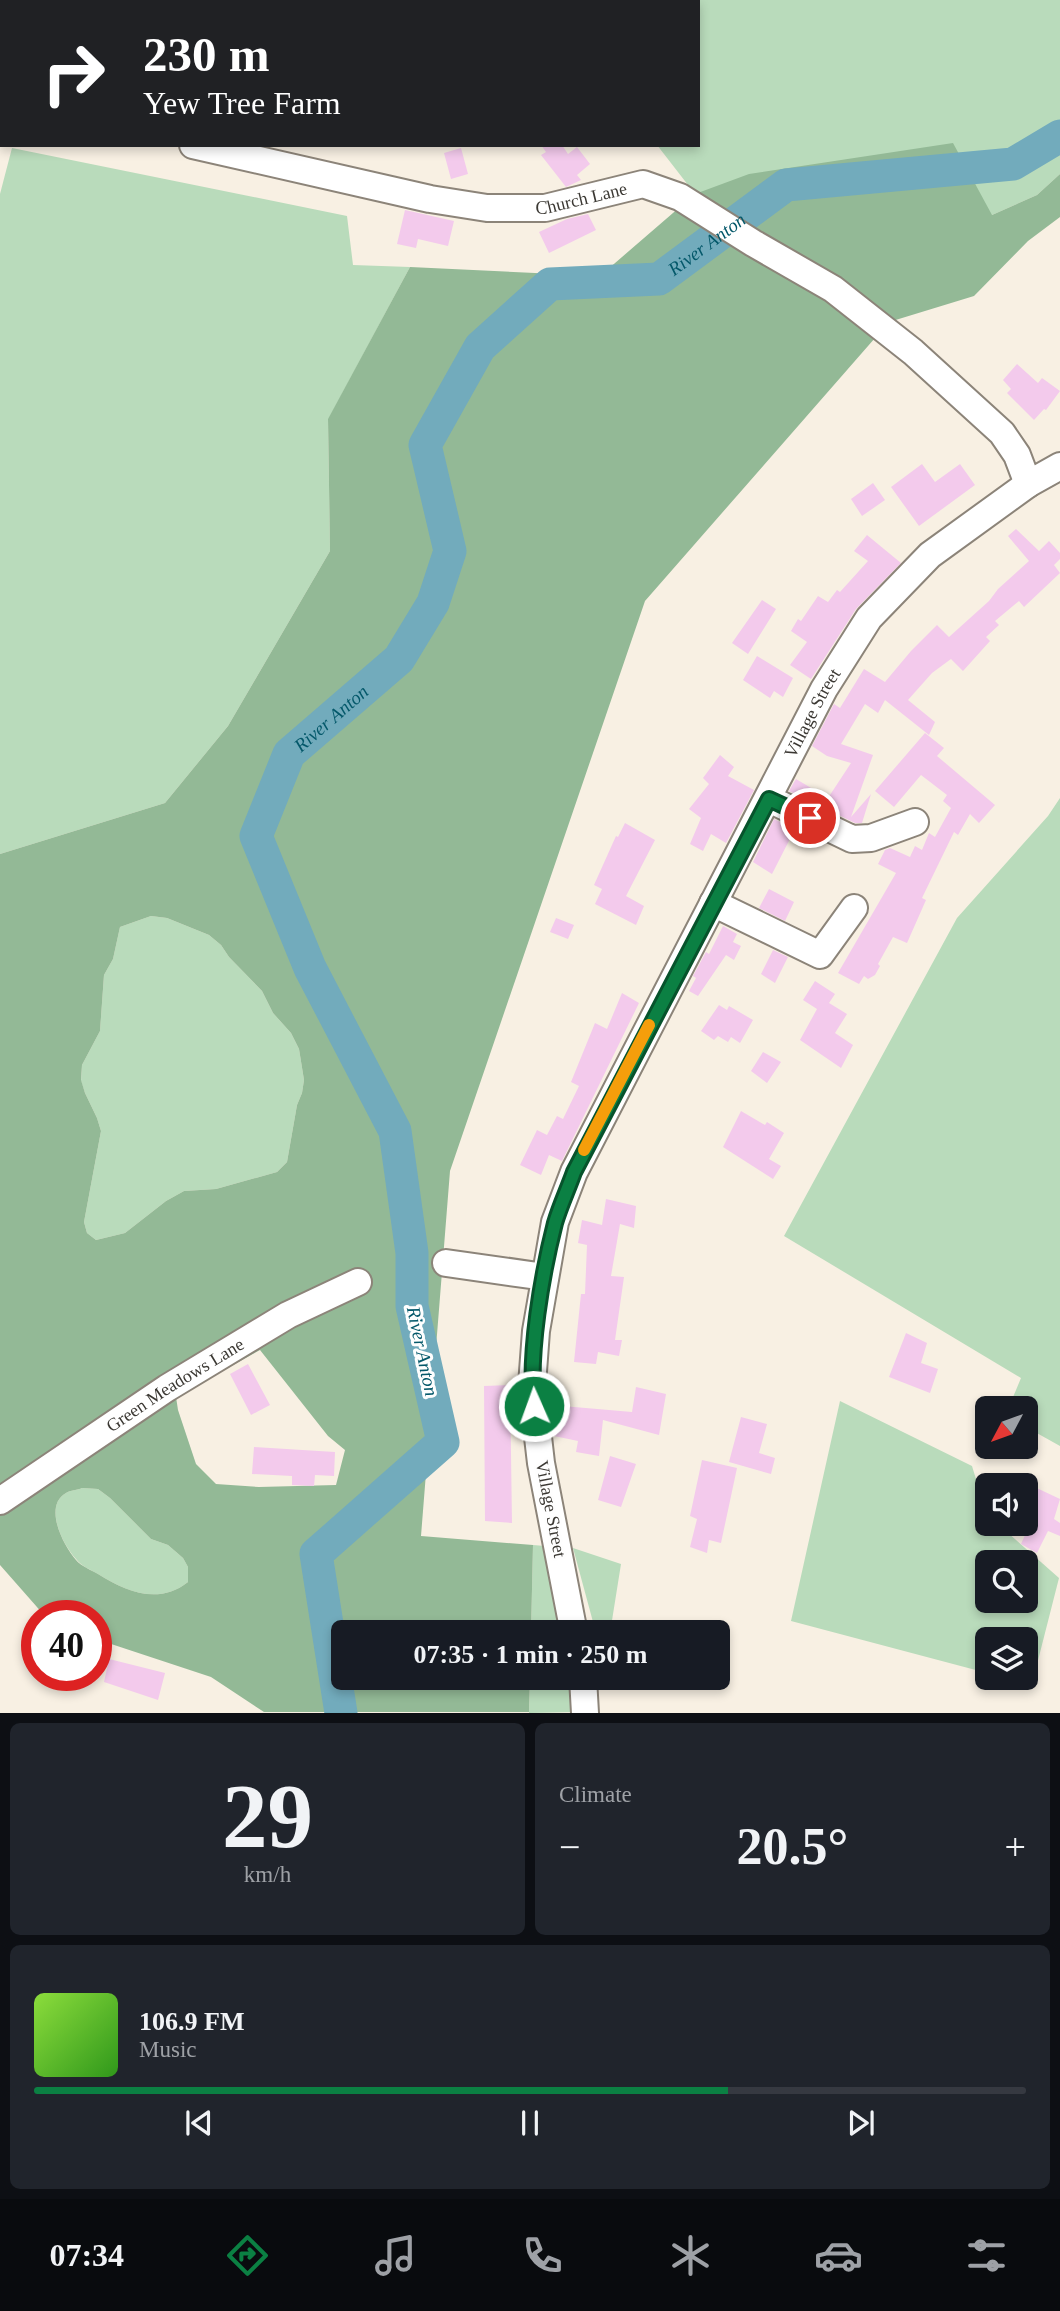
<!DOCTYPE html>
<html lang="en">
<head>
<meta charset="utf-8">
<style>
  :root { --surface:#171b24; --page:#20242c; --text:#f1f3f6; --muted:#9ea1a6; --line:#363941; --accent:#0b8043 }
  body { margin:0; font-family:"Times New Roman",serif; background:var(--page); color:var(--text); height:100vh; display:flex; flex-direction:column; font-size:26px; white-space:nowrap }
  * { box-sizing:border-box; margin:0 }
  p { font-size:23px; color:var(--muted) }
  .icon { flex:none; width:38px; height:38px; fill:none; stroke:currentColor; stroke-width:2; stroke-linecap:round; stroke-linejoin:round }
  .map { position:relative; height:1713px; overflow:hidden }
  .panel { display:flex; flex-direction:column; gap:10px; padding:10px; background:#0d0f14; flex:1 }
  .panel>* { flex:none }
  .guide { position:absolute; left:0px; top:0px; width:700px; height:147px; box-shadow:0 4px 10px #0003; background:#202124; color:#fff; overflow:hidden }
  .needle { width:46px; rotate:229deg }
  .controls { position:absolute; left:975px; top:1396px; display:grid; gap:14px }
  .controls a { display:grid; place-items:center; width:63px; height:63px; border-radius:10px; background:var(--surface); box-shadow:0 4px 10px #0003; font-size:35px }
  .speed { position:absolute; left:21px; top:1600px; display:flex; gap:14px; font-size:35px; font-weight:700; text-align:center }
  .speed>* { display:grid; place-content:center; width:91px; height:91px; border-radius:50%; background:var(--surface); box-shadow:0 4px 10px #0003; line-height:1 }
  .speed .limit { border:10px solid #d22; background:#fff; color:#111 }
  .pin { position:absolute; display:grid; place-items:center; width:60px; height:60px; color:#fff; margin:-30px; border:4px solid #fff; border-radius:50%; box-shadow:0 2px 7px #0007 }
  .me { position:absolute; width:77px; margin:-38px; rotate:358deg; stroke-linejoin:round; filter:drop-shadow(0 0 5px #0008) }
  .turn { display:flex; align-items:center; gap:24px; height:147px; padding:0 28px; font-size:32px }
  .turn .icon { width:91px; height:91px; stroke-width:2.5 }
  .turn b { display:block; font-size:49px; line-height:60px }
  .big { font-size:52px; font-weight:700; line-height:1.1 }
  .panel .card { flex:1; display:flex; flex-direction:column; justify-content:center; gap:10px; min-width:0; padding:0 24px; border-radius:10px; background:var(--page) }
  .panel .dial { align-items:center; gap:0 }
  .dial b { font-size:91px; line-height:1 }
  .song { display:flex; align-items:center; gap:21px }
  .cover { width:84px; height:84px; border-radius:10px; background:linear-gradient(135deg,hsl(90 70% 55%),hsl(110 70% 35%)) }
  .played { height:7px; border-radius:4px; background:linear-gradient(90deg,var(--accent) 70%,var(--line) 70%) }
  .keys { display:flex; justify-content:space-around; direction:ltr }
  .heat { display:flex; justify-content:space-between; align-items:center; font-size:38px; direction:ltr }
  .panel .tiles { flex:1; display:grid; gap:10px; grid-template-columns:1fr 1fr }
  .card:last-child { grid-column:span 2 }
  .trip { position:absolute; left:331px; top:1620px; width:399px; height:70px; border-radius:10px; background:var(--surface); box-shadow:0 4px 10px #0003; font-weight:700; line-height:70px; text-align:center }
  .tabs { display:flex; height:112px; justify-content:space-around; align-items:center; background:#090b0e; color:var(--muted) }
  .tabs .icon { width:49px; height:49px }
  .tabs .selected { color:var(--accent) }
  .tabs b { font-size:32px; color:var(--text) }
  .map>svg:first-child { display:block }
  .green { fill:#b9dbbb; fill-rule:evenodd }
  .forest { fill:#93b996; fill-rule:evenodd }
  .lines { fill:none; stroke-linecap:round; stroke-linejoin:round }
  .river { stroke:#72abbc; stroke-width:33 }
  .building { fill:#f3caec }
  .minor-casing { stroke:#8c8479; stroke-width:30 }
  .minor { stroke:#fff; stroke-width:26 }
  .route-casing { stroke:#07532c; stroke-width:18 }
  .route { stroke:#0b8043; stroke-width:12 }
  .slow { stroke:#f59e0b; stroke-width:12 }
  .labels { text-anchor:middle; stroke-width:6; stroke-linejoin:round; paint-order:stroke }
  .street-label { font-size:18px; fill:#3b3833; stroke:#fefefe }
  .water-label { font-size:19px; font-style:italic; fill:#04586a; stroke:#fefefe }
</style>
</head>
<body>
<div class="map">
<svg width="1060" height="1713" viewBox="0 0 1060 1713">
  <rect width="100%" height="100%" fill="#f8f0e3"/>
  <path class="green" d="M561 0H1060V174L1037 195 992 215 695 194 657 145H698V2Z
    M12 148 347 216 353 265 410 267 328 420 330 551 228 726 165 803 0 854V194Z
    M1060 798V1446L1026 1427V1409H1008L1021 1378 784 1236 957 918 1048 816Z
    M151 916 167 918 209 935 221 945 229 957 262 991 273 1013 291 1033 299 1049 304 1080 302 1093 297 1105 287 1162 277 1172 216 1189 184 1191 166 1201 125 1233 96 1240 87 1233 84 1222 101 1131 97 1118 85 1093 81 1081 82 1065 100 1031 104 975 113 959 120 927Z
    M840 1401 972 1466 987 1515V1524H998L1059 1578 1032 1684 1009 1678H1026V1640H987V1673L791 1621ZM987 1563H1026V1601H987Z
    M82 1488 98 1489 110 1498 151 1539 168 1545 183 1558 188 1567V1582C159 1605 126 1592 98 1574 91 1570 81 1566 76 1559 63 1545 43 1506 66 1493 70 1490 78 1490 82 1488Z
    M533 1545 545 1546 567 1633H531Z
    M573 1548 621 1564 610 1633H596Z
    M530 1678H572L576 1712 529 1713Z"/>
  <path class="forest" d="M953 143 992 215 1037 195 1060 174V217L1028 241 974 296 889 322 645 601 450 1171 421 1536 533 1545 531 1633H343V1678H530L529 1712H264L211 1677 96 1639V1615H44L0 1565V854L165 803 228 726 330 551 328 419 410 267 600 276 695 194 749 174ZM151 916 167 918 209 935 221 945 229 957 262 991 273 1013 291 1033 299 1049 304 1080 302 1093 297 1105 287 1162 277 1172 216 1189 184 1191 166 1201 125 1233 96 1240 87 1233 84 1222 101 1131 97 1118 85 1093 81 1080 82 1065 100 1031 104 975 113 959 120 927ZM260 1350 328 1436 345 1450 336 1485 259 1487 216 1484 196 1464 178 1410 176 1397ZM82 1488 98 1489 110 1498 151 1539 168 1545 183 1558 188 1567V1582C159 1605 126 1592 98 1574 91 1570 81 1566 76 1560 63 1545 43 1506 66 1493 70 1490 78 1490 82 1488Z"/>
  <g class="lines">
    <path class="river" id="s1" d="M341 1713 316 1554 443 1442 412 1306V1253L395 1131 310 968 256 836 289 754 399 659 433 603 450 551 425 445 480 347 550 284 659 279 786 185 1013 164 1060 136"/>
  </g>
  <path class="building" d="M541 145H562L568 154 577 147 590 164 577 175 581 180 566 187 541 155 546 152Z
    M461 148 468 174 451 179 444 153Z
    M405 210 454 221 448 246 418 239 416 248 397 244Z
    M588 214 596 230 549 253 539 232 567 219Z
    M1017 364 1038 383 1042 378 1060 391 1046 410 1044 409 1034 420 1007 393 1011 389 1003 380Z
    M922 464 935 482 960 464 975 485 919 526 891 487Z
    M873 483 885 500 862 516 851 499Z
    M1016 529 1039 551 1049 541 1060 553V559L1054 565 1060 573 1024 607 1019 601 995 621 999 625 986 637 990 641 963 671 951 659 932 673 908 700 935 722 929 735 885 700 878 713 865 704 841 744 873 755 851 817 871 794 862 823H855L789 791 796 779 828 798 851 763 827 756 812 746 834 704 840 708 864 669 885 682 911 651 937 625 949 637 989 601 998 589 1029 561 1008 536Z
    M867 535 901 563 856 609 811 679 790 665 807 642 791 631 798 619 801 621 818 596 828 602 837 590 840 592 868 561 854 551Z
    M762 600 776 609 748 654 732 643Z
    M757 656 793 678 783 697 774 691 770 698 743 680Z
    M925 733 944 748 937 756 995 805 979 823 970 814 958 835 954 832 922 898 926 900 907 943 893 937 878 964 880 966 875 975 868 979 864 976 859 984 838 973 896 873 878 864 885 850 890 848 910 857 915 846 922 850 929 833 935 837 951 808 943 801 947 795 921 775 894 807 875 791Z
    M720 755 734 767 728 776 754 790 726 843 711 834 703 851 690 844 701 818 689 809 709 784 703 778Z
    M774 819 795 829 772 874 753 862Z
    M625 823 655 840 626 896 644 906 636 925 595 904 602 889 594 885 616 836 618 837Z
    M769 889 794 902 785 921 759 908Z
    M556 918 574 925 568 939 550 932Z
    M723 926 737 934 733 942 741 946 734 960 726 955 698 996 689 991 696 978 693 976 706 952 709 954Z
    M773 950 788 957 775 983 761 974Z
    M815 981 835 994 829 1003 847 1014 835 1033 853 1045 841 1068 800 1040 817 1009 803 1000Z
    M622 993 639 1003 562 1161 549 1155 541 1175 520 1165 537 1130 547 1135 557 1116 563 1119 579 1086 571 1082 595 1023 607 1029Z
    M719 1005 727 1010 729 1006 753 1020 740 1043 731 1037 728 1042 718 1036 714 1040 701 1031Z
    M763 1052 781 1062 767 1083 751 1071Z
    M741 1111 765 1125 767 1122 784 1133 769 1159 781 1166 773 1179 723 1147Z
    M606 1199 636 1206 634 1228 620 1224 611 1276 624 1277 615 1340H622L619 1356 598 1352 596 1364 574 1362 581 1294H585L587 1245 578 1243 582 1220 602 1225Z
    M906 1333 927 1343 921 1363 938 1369 930 1393 889 1377Z
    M248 1364 270 1405 251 1415 230 1374Z
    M510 1385 512 1523 485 1521 484 1386Z
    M636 1387 666 1394 659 1435 603 1420 599 1456 576 1452 578 1441 554 1436 551 1405 632 1412Z
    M741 1417 767 1424 759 1453 775 1458 771 1474 729 1462Z
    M254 1447 335 1452 334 1476 315 1475 314 1486 292 1485V1476L252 1474Z
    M610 1456 636 1464 621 1507 598 1500Z
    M702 1460 737 1468 721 1543 709 1540 707 1553 690 1547 697 1519 690 1516Z
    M1026 1483 1060 1499 1054 1519 1060 1523V1536L1048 1531 1037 1553 1021 1544 1036 1511 1026 1505Z
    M109 1659 165 1673 158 1700 104 1682Z"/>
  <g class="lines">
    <g class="minor-casing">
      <g id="minor">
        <path d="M0 102H2"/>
        <path id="s2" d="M193 145 430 199 487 208H545L643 184 680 197 753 243 833 289 913 352 1002 433 1017 455 1028 484"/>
        <path d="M769 799 852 839 871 838 915 822"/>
        <path d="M713 903 820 955 854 908"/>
        <path d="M446 1263 545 1277"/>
        <path id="s3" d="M0 1501 167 1388 288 1315 358 1282"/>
        <path id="s4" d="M574 1633 541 1463 532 1385 536 1331 555 1222 574 1172 824 689 869 618 930 555 1028 484 1060 466"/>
        <path d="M583 1678 585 1713"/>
      </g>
    </g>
    <use href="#minor" class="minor"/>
  </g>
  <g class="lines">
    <g class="route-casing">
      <path id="route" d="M534 1406C528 1354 542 1274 555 1223 560 1206 568 1189 574 1172L769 799 810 818"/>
    </g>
    <use href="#route" class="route"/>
    <path class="slow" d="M584 1150 649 1025"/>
  </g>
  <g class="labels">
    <g class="street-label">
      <text dy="6" stroke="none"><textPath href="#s2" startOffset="396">Church Lane</textPath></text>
      <text dy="6" stroke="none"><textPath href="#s4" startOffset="987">Village Street</textPath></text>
      <text dy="6" stroke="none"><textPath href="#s3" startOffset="210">Green Meadows Lane</textPath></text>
      <text transform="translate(551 1509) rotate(79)" y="6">Village Street</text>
    </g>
    <g class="water-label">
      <text dy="7" stroke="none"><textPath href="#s1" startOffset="1810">River Anton</textPath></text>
      <text dy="7" stroke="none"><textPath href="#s1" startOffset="1116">River Anton</textPath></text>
      <text transform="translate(423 1351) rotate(78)" y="7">River Anton</text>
    </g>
  </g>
</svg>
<div class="controls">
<a><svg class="needle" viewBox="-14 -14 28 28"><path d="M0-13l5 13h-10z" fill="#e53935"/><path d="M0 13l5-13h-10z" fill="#9ea1a6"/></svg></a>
<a><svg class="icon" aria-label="sound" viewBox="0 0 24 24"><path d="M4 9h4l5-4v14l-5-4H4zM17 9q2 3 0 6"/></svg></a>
<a><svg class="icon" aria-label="search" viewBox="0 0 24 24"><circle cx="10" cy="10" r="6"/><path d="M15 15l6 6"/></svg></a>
<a><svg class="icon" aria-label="layers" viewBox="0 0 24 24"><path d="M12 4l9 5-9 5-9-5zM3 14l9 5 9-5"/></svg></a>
</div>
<div class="speed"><div class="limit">40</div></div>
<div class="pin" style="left:810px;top:818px;background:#d93025"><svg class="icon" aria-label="arrive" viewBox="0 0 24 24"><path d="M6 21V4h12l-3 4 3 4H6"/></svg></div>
<svg class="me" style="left:534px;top:1406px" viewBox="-20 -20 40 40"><circle r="17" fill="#0b8043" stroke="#fff" stroke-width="3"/><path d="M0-11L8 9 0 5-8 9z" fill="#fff"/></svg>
<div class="trip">07:35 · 1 min · 250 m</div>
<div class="guide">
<div class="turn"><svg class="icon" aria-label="right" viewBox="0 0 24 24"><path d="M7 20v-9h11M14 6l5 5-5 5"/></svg><div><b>230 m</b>Yew Tree Farm</div></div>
</div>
</div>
<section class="panel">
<div class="tiles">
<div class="card dial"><b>29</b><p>km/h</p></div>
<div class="card"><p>Climate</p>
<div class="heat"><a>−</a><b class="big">20.5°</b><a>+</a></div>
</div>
<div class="card">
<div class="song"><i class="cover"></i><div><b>106.9 FM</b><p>Music</p></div></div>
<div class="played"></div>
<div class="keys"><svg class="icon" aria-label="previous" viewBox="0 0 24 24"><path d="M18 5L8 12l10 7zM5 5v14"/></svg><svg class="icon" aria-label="pause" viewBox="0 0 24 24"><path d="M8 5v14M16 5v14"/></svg><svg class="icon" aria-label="next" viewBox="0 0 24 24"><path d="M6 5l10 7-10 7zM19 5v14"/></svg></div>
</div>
</div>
</section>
<nav class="tabs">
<b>07:34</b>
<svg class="icon selected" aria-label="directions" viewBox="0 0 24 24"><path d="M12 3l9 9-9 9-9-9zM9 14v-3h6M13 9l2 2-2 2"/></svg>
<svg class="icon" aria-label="music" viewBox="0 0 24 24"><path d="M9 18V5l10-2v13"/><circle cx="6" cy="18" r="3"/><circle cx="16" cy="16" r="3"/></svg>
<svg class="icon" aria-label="phone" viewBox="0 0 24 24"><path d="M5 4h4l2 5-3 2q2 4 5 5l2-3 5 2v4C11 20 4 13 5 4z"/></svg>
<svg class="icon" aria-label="climate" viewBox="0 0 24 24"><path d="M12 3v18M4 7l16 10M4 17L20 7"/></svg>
<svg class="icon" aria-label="car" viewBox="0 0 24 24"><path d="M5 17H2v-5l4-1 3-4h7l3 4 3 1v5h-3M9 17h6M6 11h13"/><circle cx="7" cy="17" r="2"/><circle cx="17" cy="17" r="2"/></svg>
<svg class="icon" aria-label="filters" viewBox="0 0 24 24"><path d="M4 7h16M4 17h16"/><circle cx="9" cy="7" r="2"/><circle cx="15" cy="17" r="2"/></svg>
</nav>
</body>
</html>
